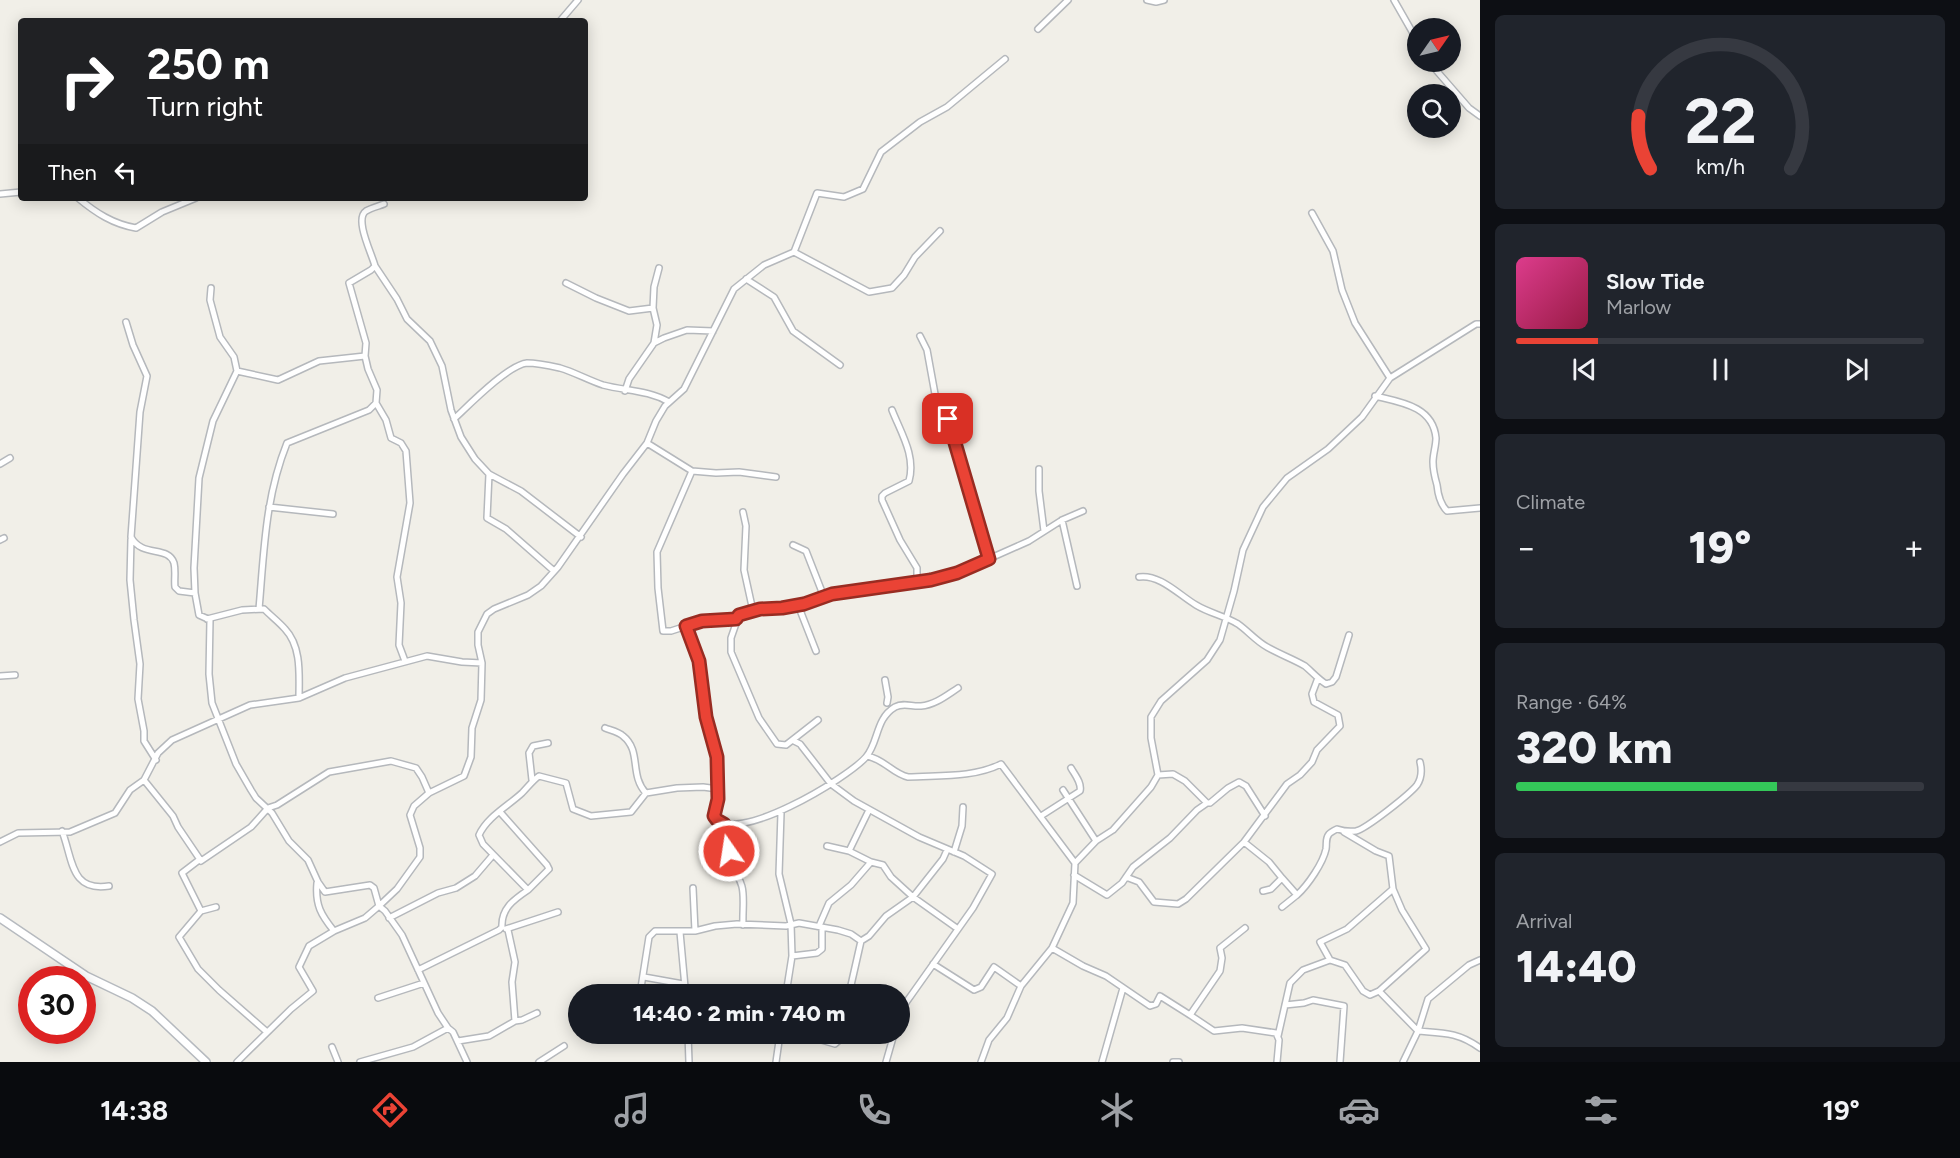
<!DOCTYPE html>
<html lang="en">
<head>
<meta charset="utf-8">
<style>
  :root { --surface:#171b24; --page:#20242c; --text:#f1f3f6; --muted:#9ea1a6; --line:#363941; --accent:#ea4335 }
  body { margin:0; font-family:Figtree,sans-serif; background:var(--page); color:var(--text); height:100vh; display:flex; flex-direction:column; font-size:22px; white-space:nowrap }
  * { box-sizing:border-box; margin:0 }
  p { font-size:20px; color:var(--muted) }
  .icon { flex:none; width:33px; height:33px; fill:none; stroke:currentColor; stroke-width:2; stroke-linecap:round; stroke-linejoin:round }
  .map { position:relative; flex:1; overflow:hidden }
  .sheet { display:flex; flex-direction:column; gap:15px; padding:15px; background:#0d0f14; width:480px }
  .sheet>* { flex:none }
  .guide { position:absolute; left:18px; top:18px; width:570px; height:183px; border-radius:6px; box-shadow:0 3px 15px #0003; background:#202124; color:#fff; overflow:hidden }
  .needle { width:39px; rotate:56deg }
  .buttons { position:absolute; left:1407px; top:18px; display:grid; gap:12px }
  .buttons a { display:grid; place-items:center; width:54px; height:54px; border-radius:50%; background:var(--surface); box-shadow:0 3px 15px #0003; font-size:30px }
  .speed { position:absolute; left:18px; top:966px; display:flex; gap:12px; font-size:30px; font-weight:700; text-align:center }
  .speed>* { display:grid; place-content:center; width:78px; height:78px; border-radius:50%; background:var(--surface); box-shadow:0 3px 15px #0003; line-height:1 }
  .speed .limit { border:9px solid #d22; background:#fff; color:#111 }
  .pin { position:absolute; display:grid; place-items:center; width:51px; height:51px; color:#fff; margin:-26px; border-radius:12px; box-shadow:0 3px 9px #0006 }
  .me { position:absolute; width:66px; margin:-33px; rotate:347deg; stroke-linejoin:round; filter:drop-shadow(0 0 4px #0008) }
  .turn { display:flex; align-items:center; gap:21px; height:126px; padding:0 30px; font-size:27px }
  .turn .icon { width:78px; height:78px; stroke-width:2.5 }
  .turn b { display:block; font-size:42px; line-height:51px }
  .then { display:flex; align-items:center; height:57px; padding:0 30px; background:#0003; gap:12px; font-size:22px }
  .big { font-size:45px; font-weight:800; line-height:1.1 }
  .sheet .card { flex:1; display:flex; flex-direction:column; justify-content:center; gap:9px; min-width:0; padding:0 21px; border-radius:9px; background:var(--page) }
  .sheet .dial { align-items:center; gap:0 }
  .dial svg { height:156px; overflow:visible; fill:none; stroke:var(--line); stroke-width:7; stroke-linecap:round; text-anchor:middle }
  .dial text { fill:var(--text); stroke:none }
  .song { display:flex; align-items:center; gap:18px }
  .cover { width:72px; height:72px; border-radius:9px; background:linear-gradient(135deg,hsl(330 70% 55%),hsl(340 70% 35%)) }
  .played { height:6px; border-radius:3px; background:linear-gradient(90deg,var(--accent) 20%,var(--line) 20%) }
  .keys { display:flex; justify-content:space-around; direction:ltr }
  .heat { display:flex; justify-content:space-between; align-items:center; font-size:33px; direction:ltr }
  .charge { height:9px; border-radius:4px; background:linear-gradient(90deg,#34c759 64%,var(--line) 0) }
  .trip { position:absolute; left:568px; top:984px; width:342px; height:60px; border-radius:30px; background:var(--surface); box-shadow:0 3px 15px #0003; font-weight:800; line-height:60px; text-align:center }
  .tabs { display:flex; height:96px; justify-content:space-around; align-items:center; background:#090b0e; color:var(--muted) }
  .tabs .icon { width:42px; height:42px }
  .tabs .selected { color:var(--accent) }
  .tabs b { font-size:27px; color:var(--text) }
  main { display:flex; flex:1; min-height:0 }
  .map>svg:first-child { display:block }
  .lines { fill:none; stroke-linecap:round; stroke-linejoin:round }
  .street-casing { stroke:#b5b8bc; stroke-width:8 }
  .secondary-casing { stroke:#b6babf; stroke-width:10 }
  .street { stroke:#fff; stroke-width:5 }
  .secondary { stroke:#fff; stroke-width:7 }
  .route-casing { stroke:#982c22; stroke-width:15 }
  .route { stroke:#ea4335; stroke-width:10 }
</style>
</head>
<body>
<main>
<div class="map">
<svg width="1480" height="1062" viewBox="0 0 1480 1062">
  <rect width="100%" height="100%" fill="#f1efe8"/>
  <g class="lines">
    <g class="street-casing">
      <path id="street" d="M1147 0 1156 2 1164 0
        M1394 0 1418 42
        M560 21 578 0
        M1038 29 1068 0
        M1429 62 1469 108 1480 116
        M0 194 21 192
        M78 198C96 213 113 224 136 228L162 212 196 198
        M1312 213 1333 251 1342 290 1355 323 1390 378
        M794 252 869 292 892 288 904 275 915 257 940 231
        M375 266 397 299 407 319 430 341 442 366 451 410 461 437 475 459 489 474 487 518 506 529 554 571
        M746 279 774 297 793 331 840 365
        M566 283 596 298 629 311 653 308
        M211 288 210 300 220 337 234 357 237 371 213 421 199 478 194 568 195 593 199 615 210 620 209 674 212 703 236 764 251 790 256 798 272 813 289 841 308 860 318 882 325 892 370 885 374 888 379 906 365 918 334 931 309 946 299 967 313 991 291 1009 237 1062
        M126 322 133 345 147 376 140 412 131 537C142 558 168 545 174 563 176 571 174 580 175 587L179 591 195 593
        M920 336 927 350 935 394 939 406 948 419 962 463 974 510 989 559
        M654 343 657 325 653 308 654 287 659 268
        M237 371 278 380 319 361 365 356
        M625 391 629 379 654 343 664 338 687 330 713 331
        M1375 396C1400 402 1433 406 1436 438 1436 446 1433 454 1433 462 1433 470 1435 478 1437 485 1438 495 1440 504 1447 511L1480 508
        M376 403 386 420 391 438 401 443 406 451 410 503 397 577 401 603 399 645 405 661
        M892 410C901 433 916 456 909 481L885 493 882 496V500L900 540 917 568V581
        M454 419C469 405 508 365 527 363 536 363 551 366 560 368 574 372 588 380 603 385 626 391 648 390 669 402
        M647 443 692 471 716 473 739 472 776 477
        M0 464 10 458
        M1039 469V491L1044 531
        M692 471 657 552 658 588 663 631H671L702 621 736 619
        M489 474 521 491 581 537
        M269 507 333 514
        M743 512 746 526 744 570 753 611
        M1062 520 1077 586
        M131 539 130 580 134 620 140 664 138 699 144 731V741L156 760
        M0 540 4 538
        M793 545 806 551 824 597
        M1139 577C1160 574 1179 595 1196 605 1209 613 1225 616 1238 624 1248 631 1256 641 1267 647 1279 654 1293 659 1305 666 1312 672 1318 679 1326 684L1332 682 1336 677 1349 635
        M798 605 816 651
        M259 609C264 552 265 498 287 443L369 410 376 403 377 390 368 369 365 356 366 343 349 283 371 270 375 266C372 254 354 219 366 211 371 208 379 206 384 204
        M207 619 242 610 264 609C271 616 279 622 285 629 302 647 299 676 299 698
        M686 626 699 661 706 717 717 757 718 799 714 816C732 848 848 778 866 757 879 742 875 719 895 707 904 702 912 707 921 706 935 705 947 695 958 688
        M0 676 15 675
        M885 680 888 697 887 703
        M818 720 786 745 777 744 759 718 731 652V638L739 615 760 609 782 608 804 604 832 594 931 580 957 573 1029 541 1062 520 1083 511
        M605 728C610 730 619 732 623 736 642 751 629 775 646 793L677 788 703 787 718 789
        M794 741 800 744 831 784 854 801 919 837 964 856 992 874 973 908 900 1011
        M867 756C884 759 893 774 908 777 939 775 973 778 1001 764L1075 863
        M1158 775 1173 774 1185 781 1207 803H1210L1228 788 1239 782 1246 786 1265 816
        M144 780 173 816 178 827 201 861 251 827 268 808 277 805 329 772 391 761 416 768 422 777 429 793
        M532 780 529 753 533 746 548 743
        M1063 790 1096 841
        M500 812 547 865 549 869 528 890
        M781 813 779 874 791 924 792 956 786 994
        M1041 816 1080 791C1082 783 1075 775 1071 768
        M724 824C722 840 724 837 728 850 730 855 728 862 728 867 749 882 742 901 743 925
        M62 831C73 859 70 892 109 886
        M1344 832 1376 851 1389 856 1393 889 1402 910 1426 949 1379 991
        M0 842 18 833 70 832 115 813 130 790 144 780 158 753 172 740 250 705 299 698 345 678 427 656 462 662 482 663
        M1244 842 1269 862 1282 878
        M827 846 849 851 871 862 883 865 891 877 913 897 958 929
        M849 851 869 810
        M954 852 962 826 963 807
        M199 860 182 873 201 911
        M1074 875 1107 895 1122 883 1133 867 1170 838 1197 810 1207 803
        M1126 877 1139 882 1154 902 1178 904 1186 899 1244 842 1287 784 1300 775 1312 762 1317 750 1340 726 1338 715 1314 702 1312 694 1318 678
        M317 883C315 905 321 915 334 931
        M693 888 695 931
        M1393 889 1347 929 1320 942 1330 960 1345 965 1363 991 1370 995 1379 991 1418 1031C1443 1033 1458 1032 1480 1048
        M1263 891 1271 889 1282 878 1297 895C1308 885 1323 863 1326 849 1327 843 1325 839 1329 834 1330 833 1335 830 1337 829 1343 831 1349 832 1356 831 1366 829 1410 794 1417 785 1421 779 1422 770 1420 762
        M216 907 201 911 179 937 198 969 219 990 267 1032
        M1282 907 1297 895
        M389 918 438 893 456 888 475 876 493 855
        M819 926 829 903 851 885 871 862
        M506 929 558 912
        M508 930 515 962 512 982 515 1021
        M680 932 685 987
        M1052 948 1083 966 1106 976 1150 1006 1156 1004 1160 996 1190 1015 1220 971 1222 958 1220 948 1245 928
        M792 956 817 953 822 949V927
        M933 964 974 990 981 987 994 967 1021 986
        M418 970 499 930 502 927C501 909 513 900 528 890L483 844 479 835C487 817 508 806 522 793 528 787 532 781 539 776L566 783 573 809 591 816 631 812 646 793
        M644 977 683 984 688 994
        M640 994 649 937 655 931H695L715 926 737 924 786 926 799 923 838 930 851 934 861 941
        M849 994 861 941 869 936 886 916 913 897 943 859 947 850
        M378 998 424 983
        M1285 1005 1304 1003 1313 1000 1344 1006 1340 1062
        M1190 1015 1214 1031 1242 1028 1276 1033 1279 1040 1277 1062
        M448 1028 453 1032 467 1062
        M688 1034 689 1062
        M801 1034 835 1044 844 1036
        M844 1036 854 1038
        M1278 1036 1290 983 1303 970 1330 960
        M458 1041 489 1036 515 1021 522 1020 537 1013
        M332 1047 338 1062
        M360 1062 413 1047 448 1028 438 1013 402 935 385 911 379 906 397 889 420 857V848L410 815 414 806 429 793 464 776 471 757 472 728 481 700 482 663 478 645V632L487 614 494 609 528 595 541 586 558 567 623 474 647 443 656 421 665 406 684 389 734 289 764 265 794 252 817 193 844 197 863 189 881 152 920 122 947 107 1005 59
        M539 1062 564 1046
        M776 1062 780 1034
        M886 1062 894 1034
        M981 1062 989 1040 1007 1018 1021 986 1052 948 1073 903 1075 863 1096 841 1113 830 1151 787 1158 775 1151 738V717L1161 701 1207 660 1220 640 1234 591 1243 550 1263 507 1287 478 1328 449 1362 417 1390 378 1476 324H1480
        M1102 1062 1123 988
        M1173 1062H1179
        M1403 1062 1418 1031 1428 999 1469 965 1480 960"/>
    </g>
    <g class="secondary-casing">
      <path id="secondary" d="M0 918 86 976 132 998 152 1011 206 1062"/>
    </g>
    <use href="#street" class="street"/>
    <use href="#secondary" class="secondary"/>
  </g>
  <g class="lines">
    <g class="route-casing">
      <path id="route" d="M729 851 724 844V824L717 820 714 816 718 799 717 757 706 717 699 661 686 626 702 621 736 619 739 615 760 609 782 608 804 604 832 594 931 580 957 573 989 559 948 419"/>
    </g>
    <use href="#route" class="route"/>
  </g>
</svg>
<div class="buttons">
<a><svg class="needle" viewBox="-14 -14 28 28"><path d="M0-13l5 13h-10z" fill="#e53935"/><path d="M0 13l5-13h-10z" fill="#9ea1a6"/></svg></a>
<a><svg class="icon" aria-label="search" viewBox="0 0 24 24"><circle cx="10" cy="10" r="6"/><path d="M15 15l6 6"/></svg></a>
</div>
<div class="speed"><div class="limit">30</div></div>
<div class="pin" style="left:948px;top:419px;background:#d93025"><svg class="icon" aria-label="arrive" viewBox="0 0 24 24"><path d="M6 21V4h12l-3 4 3 4H6"/></svg></div>
<svg class="me" style="left:729px;top:851px" viewBox="-20 -20 40 40"><circle r="17" fill="#ea4335" stroke="#fff" stroke-width="3"/><path d="M0-11L8 9 0 5-8 9z" fill="#fff"/></svg>
<div class="trip">14:40 · 2 min · 740 m</div>
<div class="guide">
<div class="turn"><svg class="icon" aria-label="right" viewBox="0 0 24 24"><path d="M7 20v-9h11M14 6l5 5-5 5"/></svg><div><b>250 m</b>Turn right</div></div>
<div class="then">Then<svg class="icon" aria-label="left" viewBox="0 0 24 24"><path d="M17 20v-9H6M10 6l-5 5 5 5"/></svg></div>
</div>
</div>
<section class="sheet">
<div class="card dial"><svg viewBox="0 0 100 80">
<path d="M14 69A42 42 0 1 1 86 69"/>
<path d="M14 69A42 42 0 0 1 8 42" stroke="#ea4335"/>
<text x="50" y="56" font-size="32" font-weight="700">22</text>
<text x="50" y="72" font-size="11">km/h</text>
</svg></div>
<div class="card">
<div class="song"><i class="cover"></i><div><b>Slow Tide</b><p>Marlow</p></div></div>
<div class="played"></div>
<div class="keys"><svg class="icon" aria-label="previous" viewBox="0 0 24 24"><path d="M18 5L8 12l10 7zM5 5v14"/></svg><svg class="icon" aria-label="pause" viewBox="0 0 24 24"><path d="M8 5v14M16 5v14"/></svg><svg class="icon" aria-label="next" viewBox="0 0 24 24"><path d="M6 5l10 7-10 7zM19 5v14"/></svg></div>
</div>
<div class="card"><p>Climate</p>
<div class="heat"><a>−</a><b class="big">19°</b><a>+</a></div>
</div>
<div class="card"><p>Range · 64%</p><b class="big">320 km</b><div class="charge"></div></div>
<div class="card"><p>Arrival</p><b class="big">14:40</b></div>
</section>
</main>
<nav class="tabs">
<b>14:38</b>
<svg class="icon selected" aria-label="directions" viewBox="0 0 24 24"><path d="M12 3l9 9-9 9-9-9zM9 14v-3h6M13 9l2 2-2 2"/></svg>
<svg class="icon" aria-label="music" viewBox="0 0 24 24"><path d="M9 18V5l10-2v13"/><circle cx="6" cy="18" r="3"/><circle cx="16" cy="16" r="3"/></svg>
<svg class="icon" aria-label="phone" viewBox="0 0 24 24"><path d="M5 4h4l2 5-3 2q2 4 5 5l2-3 5 2v4C11 20 4 13 5 4z"/></svg>
<svg class="icon" aria-label="climate" viewBox="0 0 24 24"><path d="M12 3v18M4 7l16 10M4 17L20 7"/></svg>
<svg class="icon" aria-label="car" viewBox="0 0 24 24"><path d="M5 17H2v-5l4-1 3-4h7l3 4 3 1v5h-3M9 17h6M6 11h13"/><circle cx="7" cy="17" r="2"/><circle cx="17" cy="17" r="2"/></svg>
<svg class="icon" aria-label="filters" viewBox="0 0 24 24"><path d="M4 7h16M4 17h16"/><circle cx="9" cy="7" r="2"/><circle cx="15" cy="17" r="2"/></svg>
<b>19°</b>
</nav>
</body>
</html>
